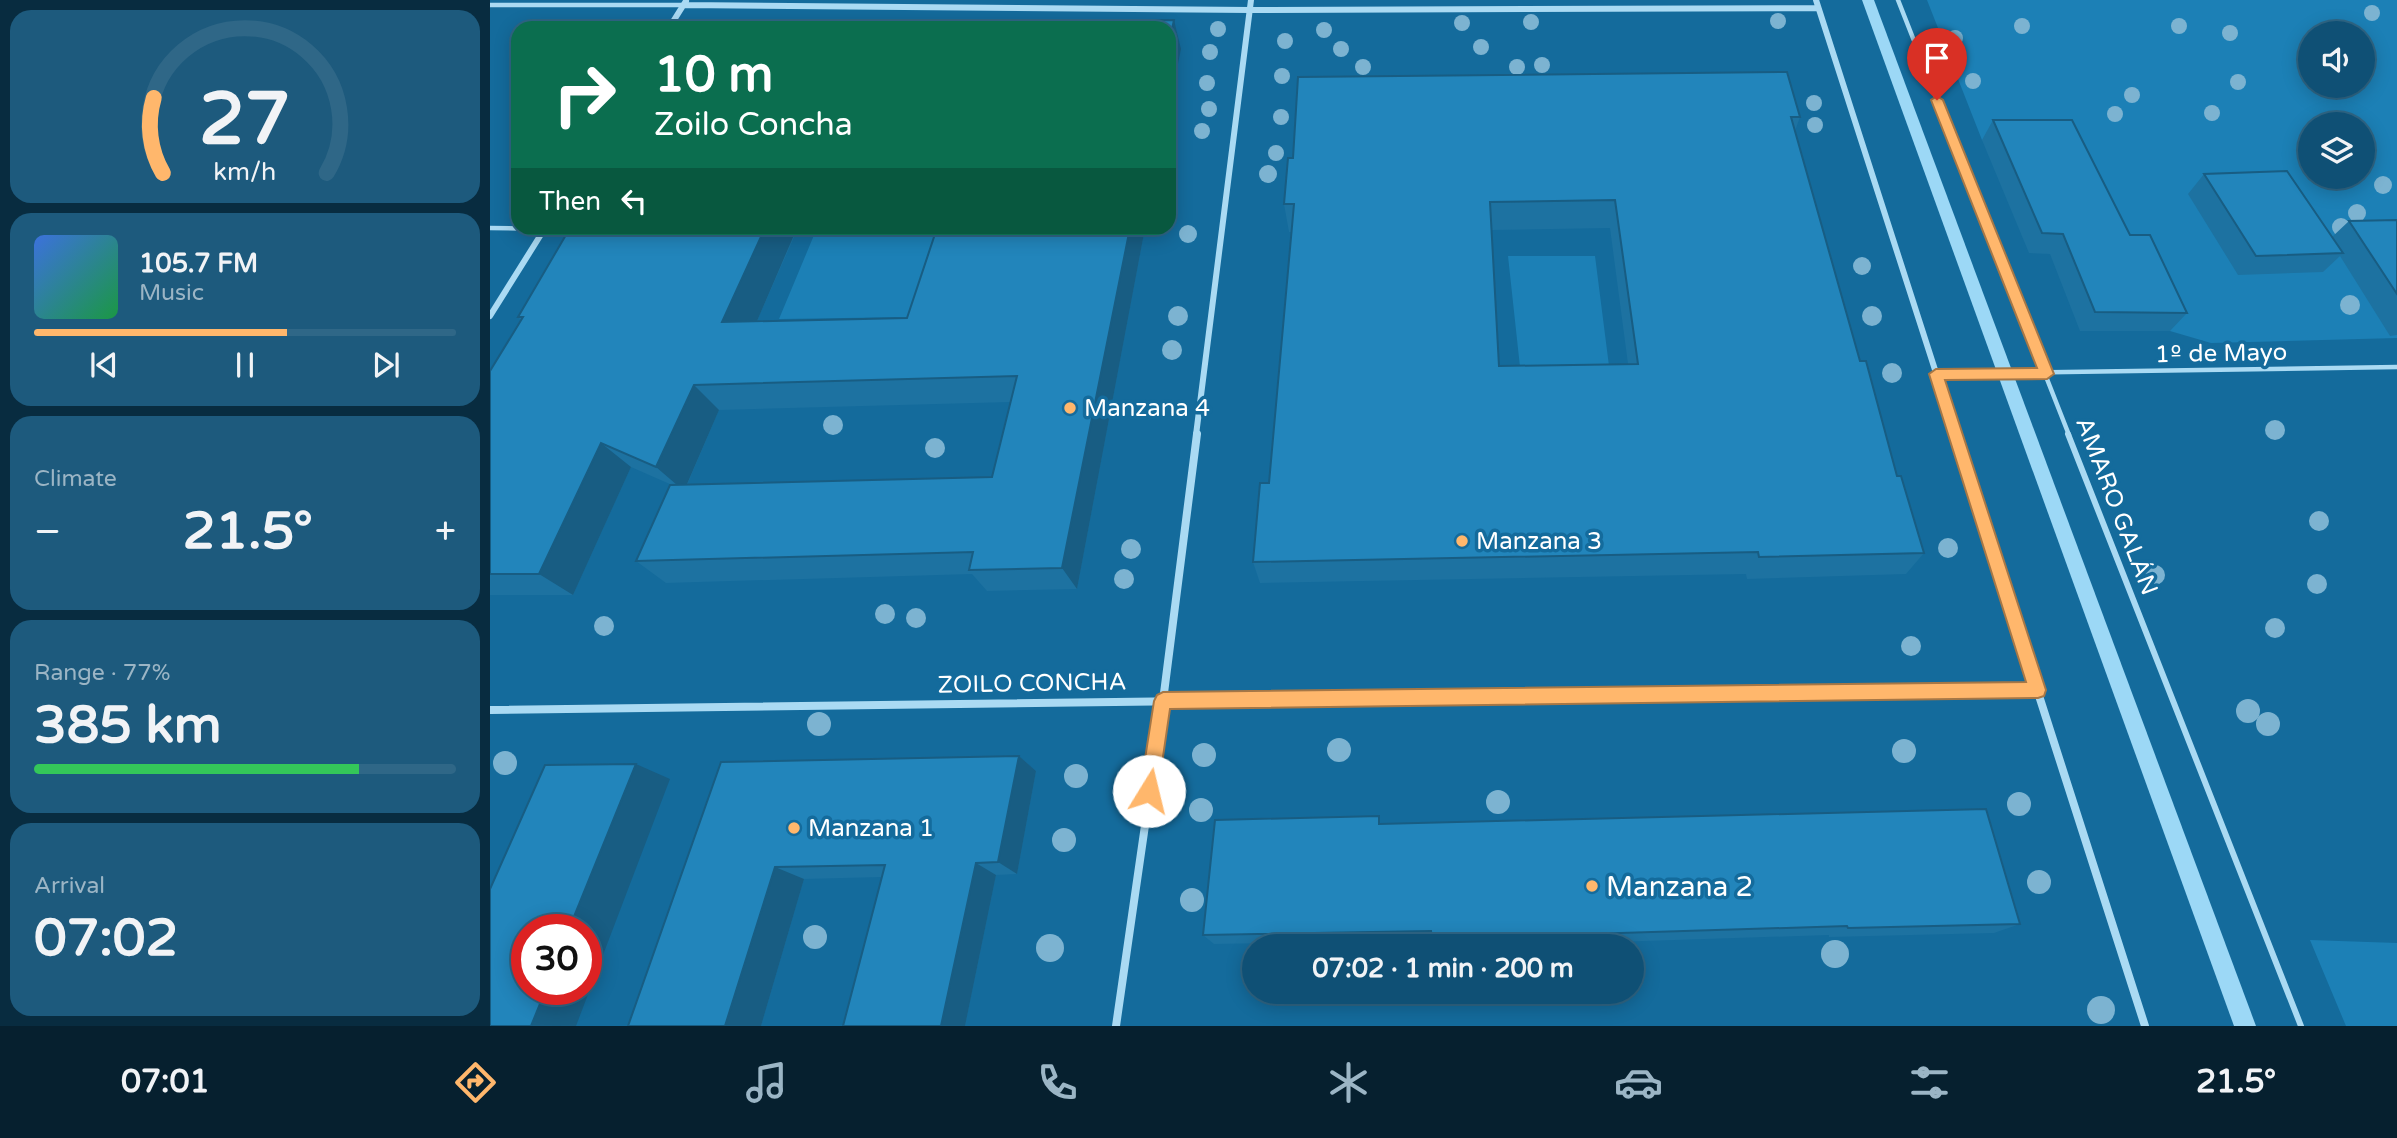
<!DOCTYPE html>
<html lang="en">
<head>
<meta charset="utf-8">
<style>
  :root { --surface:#0f5075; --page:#1d5a7d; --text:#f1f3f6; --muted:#9bb5c5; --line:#2f6787; --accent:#ffb76c }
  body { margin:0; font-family:"Varela Round",sans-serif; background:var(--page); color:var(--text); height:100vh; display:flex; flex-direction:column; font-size:26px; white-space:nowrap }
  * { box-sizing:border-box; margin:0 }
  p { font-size:23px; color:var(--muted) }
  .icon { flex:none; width:38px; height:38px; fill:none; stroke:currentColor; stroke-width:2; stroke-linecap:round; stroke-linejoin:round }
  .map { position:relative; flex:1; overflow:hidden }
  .drawer { display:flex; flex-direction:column; gap:10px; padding:10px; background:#082c40; width:490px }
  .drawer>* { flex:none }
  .banner { position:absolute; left:21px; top:21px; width:665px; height:214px; border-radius:21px; box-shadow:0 4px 18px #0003,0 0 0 2px var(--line); background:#0b6e4f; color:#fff; overflow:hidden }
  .fabs { position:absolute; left:1808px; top:21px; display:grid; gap:14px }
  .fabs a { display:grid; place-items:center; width:77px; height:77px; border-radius:50%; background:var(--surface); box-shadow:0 4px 18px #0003,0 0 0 2px var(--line); font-size:35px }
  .speed { position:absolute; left:21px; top:914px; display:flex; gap:14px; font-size:35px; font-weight:700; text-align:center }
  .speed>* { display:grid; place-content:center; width:91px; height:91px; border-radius:50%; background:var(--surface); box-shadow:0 4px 18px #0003,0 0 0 2px var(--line); line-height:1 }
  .speed .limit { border:10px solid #d22; background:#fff; color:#111 }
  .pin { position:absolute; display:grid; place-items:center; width:60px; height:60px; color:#fff; margin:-72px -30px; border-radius:50% 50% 50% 0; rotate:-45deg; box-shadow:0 0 7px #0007 }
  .pin .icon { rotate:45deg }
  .me { position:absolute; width:77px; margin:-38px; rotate:9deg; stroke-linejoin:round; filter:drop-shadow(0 0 5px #0008) }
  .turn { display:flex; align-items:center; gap:24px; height:147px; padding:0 28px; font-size:32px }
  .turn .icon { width:91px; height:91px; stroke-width:2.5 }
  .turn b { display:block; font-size:49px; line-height:60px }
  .then { display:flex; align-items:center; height:66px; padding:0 28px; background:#0003; gap:14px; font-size:26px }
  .big { font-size:52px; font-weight:800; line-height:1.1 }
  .drawer .widget { flex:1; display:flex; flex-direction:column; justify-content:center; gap:10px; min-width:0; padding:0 24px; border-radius:21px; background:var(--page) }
  .drawer .dial { align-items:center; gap:0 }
  .dial svg { height:182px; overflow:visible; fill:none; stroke:var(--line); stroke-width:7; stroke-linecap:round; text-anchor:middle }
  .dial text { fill:var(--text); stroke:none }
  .song { display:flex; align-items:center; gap:21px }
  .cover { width:84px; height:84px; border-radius:10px; background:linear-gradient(135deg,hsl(220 70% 55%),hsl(140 70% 35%)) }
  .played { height:7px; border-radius:4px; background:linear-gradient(90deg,var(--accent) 60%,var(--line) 60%) }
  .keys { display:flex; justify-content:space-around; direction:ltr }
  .heat { display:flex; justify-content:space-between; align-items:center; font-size:38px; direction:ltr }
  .charge { height:10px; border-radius:5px; background:linear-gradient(90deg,#34c759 77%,var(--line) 0) }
  .trip { position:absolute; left:752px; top:934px; width:402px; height:70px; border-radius:35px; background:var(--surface); box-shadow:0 4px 18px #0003,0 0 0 2px var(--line); font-weight:800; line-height:70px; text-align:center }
  .dock { display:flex; height:112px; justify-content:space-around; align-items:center; background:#06202f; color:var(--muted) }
  .dock .icon { width:49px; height:49px }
  .dock .current { color:var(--accent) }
  .dock b { font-size:32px; color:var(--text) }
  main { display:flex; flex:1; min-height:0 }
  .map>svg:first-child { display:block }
  .green { fill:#1c80b6; fill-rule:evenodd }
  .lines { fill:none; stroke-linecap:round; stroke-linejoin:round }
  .stream { fill:#9cd8f6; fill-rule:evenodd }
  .lane-far1 { stroke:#aadaf3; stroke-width:4.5 }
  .lane { stroke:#aadaf3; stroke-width:6 }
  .street-far1 { stroke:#aadaf3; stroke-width:6 }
  .street { stroke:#aadaf3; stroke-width:8 }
  .tree { fill:#7cb3d1 }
  .wall { fill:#1d72a1; fill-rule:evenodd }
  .shaded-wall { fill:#185d83 }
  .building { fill:#2285bb; stroke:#185d83; stroke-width:2; fill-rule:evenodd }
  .route { fill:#ffb76c; stroke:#a67746; stroke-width:2 }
  .poi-dot { fill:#ffb76c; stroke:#146b9c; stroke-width:2.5 }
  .labels { text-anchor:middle; stroke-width:7; stroke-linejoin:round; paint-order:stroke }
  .street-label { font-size:24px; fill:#fff; stroke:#146b9c }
  .poi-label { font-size:24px; fill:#fff; stroke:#146b9c; text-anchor:start }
  .near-poi-label { font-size:28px; fill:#fff; stroke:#146b9c; text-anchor:start }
</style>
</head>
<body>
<main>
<section class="drawer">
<div class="widget dial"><svg viewBox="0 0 100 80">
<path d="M14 69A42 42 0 1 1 86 69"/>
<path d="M14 69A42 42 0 0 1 10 36" stroke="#ffb76c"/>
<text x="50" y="56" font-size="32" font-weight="700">27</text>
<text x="50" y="72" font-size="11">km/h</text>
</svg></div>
<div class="widget">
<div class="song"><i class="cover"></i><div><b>105.7 FM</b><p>Music</p></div></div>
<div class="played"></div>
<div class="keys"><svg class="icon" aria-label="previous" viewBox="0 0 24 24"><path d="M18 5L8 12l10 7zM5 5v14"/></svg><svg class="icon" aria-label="pause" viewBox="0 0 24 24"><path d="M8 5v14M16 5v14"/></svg><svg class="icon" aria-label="next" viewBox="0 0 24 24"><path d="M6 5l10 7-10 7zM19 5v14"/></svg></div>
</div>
<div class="widget"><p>Climate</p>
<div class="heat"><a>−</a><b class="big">21.5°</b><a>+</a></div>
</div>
<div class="widget"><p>Range · 77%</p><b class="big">385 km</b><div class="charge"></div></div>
<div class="widget"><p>Arrival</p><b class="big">07:02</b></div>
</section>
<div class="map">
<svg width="1907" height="1026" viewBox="0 0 1907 1026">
  <rect width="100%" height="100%" fill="#146b9c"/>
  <path class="green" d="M1437 0H1907V338L1721 343 1680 331 1645 254 1492 140ZM1820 33H1872V86H1820ZM1820 124H1872V177H1820Z
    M327 228H451L420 317 289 319Z
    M1018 256H1105L1119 366 1030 367Z
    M1820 940 1907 943V1026H1856Z"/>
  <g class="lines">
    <path class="stream" d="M1372 0H1384L1766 1026H1744Z"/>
    <path class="lane-far1" d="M1408 0 1579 435
      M0 5H194
      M0 228 55 229
      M1446 374 1907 367"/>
    <path class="lane" d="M1578 434 1811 1026"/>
    <path class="street-far1" d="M1326 0 1466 435
      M194 5 760 10 1328 8
      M179 28 196 1
      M0 316 55 228
      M706 435 761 0"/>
    <path class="street" d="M1465 434 1655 1026
      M0 710 1547 690
      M626 1026 673 701 707 434"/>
  </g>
  <g class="tree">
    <circle cx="1882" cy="13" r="8"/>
    <circle cx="1288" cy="21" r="8"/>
    <circle cx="1041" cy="22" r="8"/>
    <circle cx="972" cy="23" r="8"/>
    <circle cx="1532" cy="26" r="8"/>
    <circle cx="1689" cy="26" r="8"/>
    <circle cx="728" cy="29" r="8"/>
    <circle cx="834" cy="30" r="8"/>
    <circle cx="1740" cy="33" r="8"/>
    <circle cx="1465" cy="38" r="8"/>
    <circle cx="795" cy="41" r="8"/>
    <circle cx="991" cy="47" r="8"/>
    <circle cx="851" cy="49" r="8"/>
    <circle cx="720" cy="52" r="8"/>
    <circle cx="1052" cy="65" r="8"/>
    <circle cx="873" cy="67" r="8"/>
    <circle cx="1027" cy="67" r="8"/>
    <circle cx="792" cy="76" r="8"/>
    <circle cx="1483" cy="81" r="8"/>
    <circle cx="1748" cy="82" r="8"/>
    <circle cx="717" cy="83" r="8"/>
    <circle cx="1642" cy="95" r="8"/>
    <circle cx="1324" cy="103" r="8"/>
    <circle cx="719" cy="109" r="8"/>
    <circle cx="1722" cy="113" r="8"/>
    <circle cx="1625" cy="114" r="8"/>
    <circle cx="791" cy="117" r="8"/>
    <circle cx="1325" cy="125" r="8"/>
    <circle cx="712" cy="131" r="8"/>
    <circle cx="786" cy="153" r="8"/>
    <circle cx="778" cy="174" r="9"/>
    <circle cx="1893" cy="185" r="9"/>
    <circle cx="1867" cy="213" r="9"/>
    <circle cx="1851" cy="227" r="9"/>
    <circle cx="698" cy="234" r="9"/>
    <circle cx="1372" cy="266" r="9"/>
    <circle cx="1860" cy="305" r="10"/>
    <circle cx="688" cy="316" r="10"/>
    <circle cx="1382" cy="316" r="10"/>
    <circle cx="682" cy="350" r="10"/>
    <circle cx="1402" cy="373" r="10"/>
    <circle cx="343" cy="425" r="10"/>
    <circle cx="1785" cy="430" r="10"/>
    <circle cx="445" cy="448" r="10"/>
    <circle cx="1829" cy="521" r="10"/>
    <circle cx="1458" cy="548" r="10"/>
    <circle cx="641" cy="549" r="10"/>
    <circle cx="1665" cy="575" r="10"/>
    <circle cx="634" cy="579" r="10"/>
    <circle cx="1827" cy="584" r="10"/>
    <circle cx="395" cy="614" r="10"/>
    <circle cx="426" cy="618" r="10"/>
    <circle cx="114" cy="626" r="10"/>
    <circle cx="1785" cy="628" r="10"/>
    <circle cx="1421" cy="646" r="10"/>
    <circle cx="1758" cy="711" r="12"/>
    <circle cx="329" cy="724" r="12"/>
    <circle cx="1778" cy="724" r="12"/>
    <circle cx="849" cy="750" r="12"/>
    <circle cx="1414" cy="751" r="12"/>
    <circle cx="714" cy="755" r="12"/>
    <circle cx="15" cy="763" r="12"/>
    <circle cx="586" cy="776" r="12"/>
    <circle cx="1008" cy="802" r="12"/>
    <circle cx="1529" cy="804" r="12"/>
    <circle cx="711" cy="810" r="12"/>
    <circle cx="574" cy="840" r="12"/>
    <circle cx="1549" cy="882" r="12"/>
    <circle cx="702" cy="900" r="12"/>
    <circle cx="325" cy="937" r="12"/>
    <circle cx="560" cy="948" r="14"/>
    <circle cx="1345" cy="954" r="14"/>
    <circle cx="1611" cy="1010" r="14"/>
  </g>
  <path class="wall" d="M808 77 1310 117 1305 131 1370 361 1407 476 1434 553 1416 574 1257 579 1256 574 770 583 763 562 779 483 801 232H799L794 204 803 158ZM1120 228 1138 364 1009 366 1002 230Z
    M1503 120 1697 313 1680 331H1590L1560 254 1539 253 1492 140Z
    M1714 174 1842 237 1859 221 1907 220V335L1900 336 1850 256 1833 272 1748 275 1698 194Z
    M80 228H308L267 321 417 318 655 228 587 589 497 591 482 574 176 583 146 561 182 485 141 467 83 595H0V371L31 320 28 317ZM521 402 502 477 197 485 229 410Z
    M529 756 546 771 527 874 506 875 475 1026H353L392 877 314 879 271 1026H138L231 762Z
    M891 824 1530 924 1504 933 1339 937V935L972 947H942V940L724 944 713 935Z"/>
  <path class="shaded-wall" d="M684 20 691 49 679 107V43Z
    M275 228H307L255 349 232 322Z
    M640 228H655L587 589 572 568Z
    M204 385 229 410 194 491 166 467Z
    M111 443 141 467 83 595 49 574Z
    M529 756 546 771 527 874 508 862Z
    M146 764 180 779 86 1026H41L56 989H96V929H79Z
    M486 863 506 875 475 1026H451Z
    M285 867 314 879 271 1026H235Z"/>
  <path class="building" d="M684 20 679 43V28H497L488 21Z
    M1297 72 1310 117H1301L1370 361H1376L1407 476H1411L1434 553 1269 557 1268 552 763 562 770 483H779L804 204H794L798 158H803L808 77ZM1125 200 1148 364 1009 366 1000 202Z
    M1503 120H1582L1640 235H1660L1697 313 1605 312 1573 234 1552 233Z
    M1797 171 1853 253 1766 256 1714 174Z
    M1907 220V294L1859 221Z
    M80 228H275L232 322 417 318 447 228H640L572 568 479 570 483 552 146 561 180 485 502 477 527 376 204 385 166 467 111 443 49 574H0V371L33 317H28Z
    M529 756 508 862 486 863 451 1026H353L395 865 285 867 235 1026H138L231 762Z
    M146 764 79 929H37V989H56L41 1026H0V889L55 765Z
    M1496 809 1530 924 1358 928 1357 926 942 939 941 931 713 935 725 820 889 816V824Z"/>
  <path class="route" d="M1447 96 1453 100 1564 374 1557 379 1455 380 1556 690 1554 696 1548 698 680 709 668 791 666 798 659 800 653 798 650 791 664 701 667 695 673 692 1536 682 1439 374 1446 369 1547 368 1441 100Z"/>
  <g class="poi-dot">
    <circle cx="580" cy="408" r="7"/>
    <circle cx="972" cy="541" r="7"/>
    <circle cx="304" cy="828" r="7"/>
    <circle cx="1102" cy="886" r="7"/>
  </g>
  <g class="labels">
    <g class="street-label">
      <text transform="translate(1731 353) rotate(-1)" y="8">1º de Mayo</text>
      <text transform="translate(1627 506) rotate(69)" y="8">AMARO GALÁN</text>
      <text transform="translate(542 683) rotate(-1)" y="8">ZOILO CONCHA</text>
    </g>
    <g class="poi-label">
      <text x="594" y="416">Manzana 4</text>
      <text x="986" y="549">Manzana 3</text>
      <text x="318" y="836">Manzana 1</text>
    </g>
    <g class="near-poi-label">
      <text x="1116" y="896">Manzana 2</text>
    </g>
  </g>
</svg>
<div class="fabs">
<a><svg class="icon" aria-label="sound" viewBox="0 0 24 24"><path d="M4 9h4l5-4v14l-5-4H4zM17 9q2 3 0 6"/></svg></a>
<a><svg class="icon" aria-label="layers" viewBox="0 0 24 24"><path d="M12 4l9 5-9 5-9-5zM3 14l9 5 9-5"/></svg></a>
</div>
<div class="speed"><div class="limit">30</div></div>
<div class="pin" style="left:1447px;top:100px;background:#d93025"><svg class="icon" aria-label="arrive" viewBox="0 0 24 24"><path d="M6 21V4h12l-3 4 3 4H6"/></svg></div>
<svg class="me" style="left:659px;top:791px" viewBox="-20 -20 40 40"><circle r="19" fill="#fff"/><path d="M0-13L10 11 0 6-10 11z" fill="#ffb76c"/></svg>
<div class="trip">07:02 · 1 min · 200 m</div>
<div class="banner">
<div class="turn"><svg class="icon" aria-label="right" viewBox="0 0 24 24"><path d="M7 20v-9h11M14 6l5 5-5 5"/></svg><div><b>10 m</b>Zoilo Concha</div></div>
<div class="then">Then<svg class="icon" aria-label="left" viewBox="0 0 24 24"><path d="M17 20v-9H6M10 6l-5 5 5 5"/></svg></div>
</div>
</div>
</main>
<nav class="dock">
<b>07:01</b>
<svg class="icon current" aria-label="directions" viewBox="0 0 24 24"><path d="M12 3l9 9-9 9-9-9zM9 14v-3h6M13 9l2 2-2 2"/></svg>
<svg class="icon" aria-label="music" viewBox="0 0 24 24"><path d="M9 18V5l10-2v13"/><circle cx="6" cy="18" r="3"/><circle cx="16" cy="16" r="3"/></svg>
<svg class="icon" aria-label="phone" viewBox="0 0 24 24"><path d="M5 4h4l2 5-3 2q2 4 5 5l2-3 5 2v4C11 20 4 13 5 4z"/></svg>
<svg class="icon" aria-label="climate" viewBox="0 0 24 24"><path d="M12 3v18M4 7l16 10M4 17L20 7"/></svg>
<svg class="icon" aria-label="car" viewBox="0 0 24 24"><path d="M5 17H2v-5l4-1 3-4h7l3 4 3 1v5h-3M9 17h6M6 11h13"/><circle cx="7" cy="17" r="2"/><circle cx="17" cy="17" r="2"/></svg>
<svg class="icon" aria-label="filters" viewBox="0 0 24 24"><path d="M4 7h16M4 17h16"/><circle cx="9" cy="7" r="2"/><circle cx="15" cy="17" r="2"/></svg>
<b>21.5°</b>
</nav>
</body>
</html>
